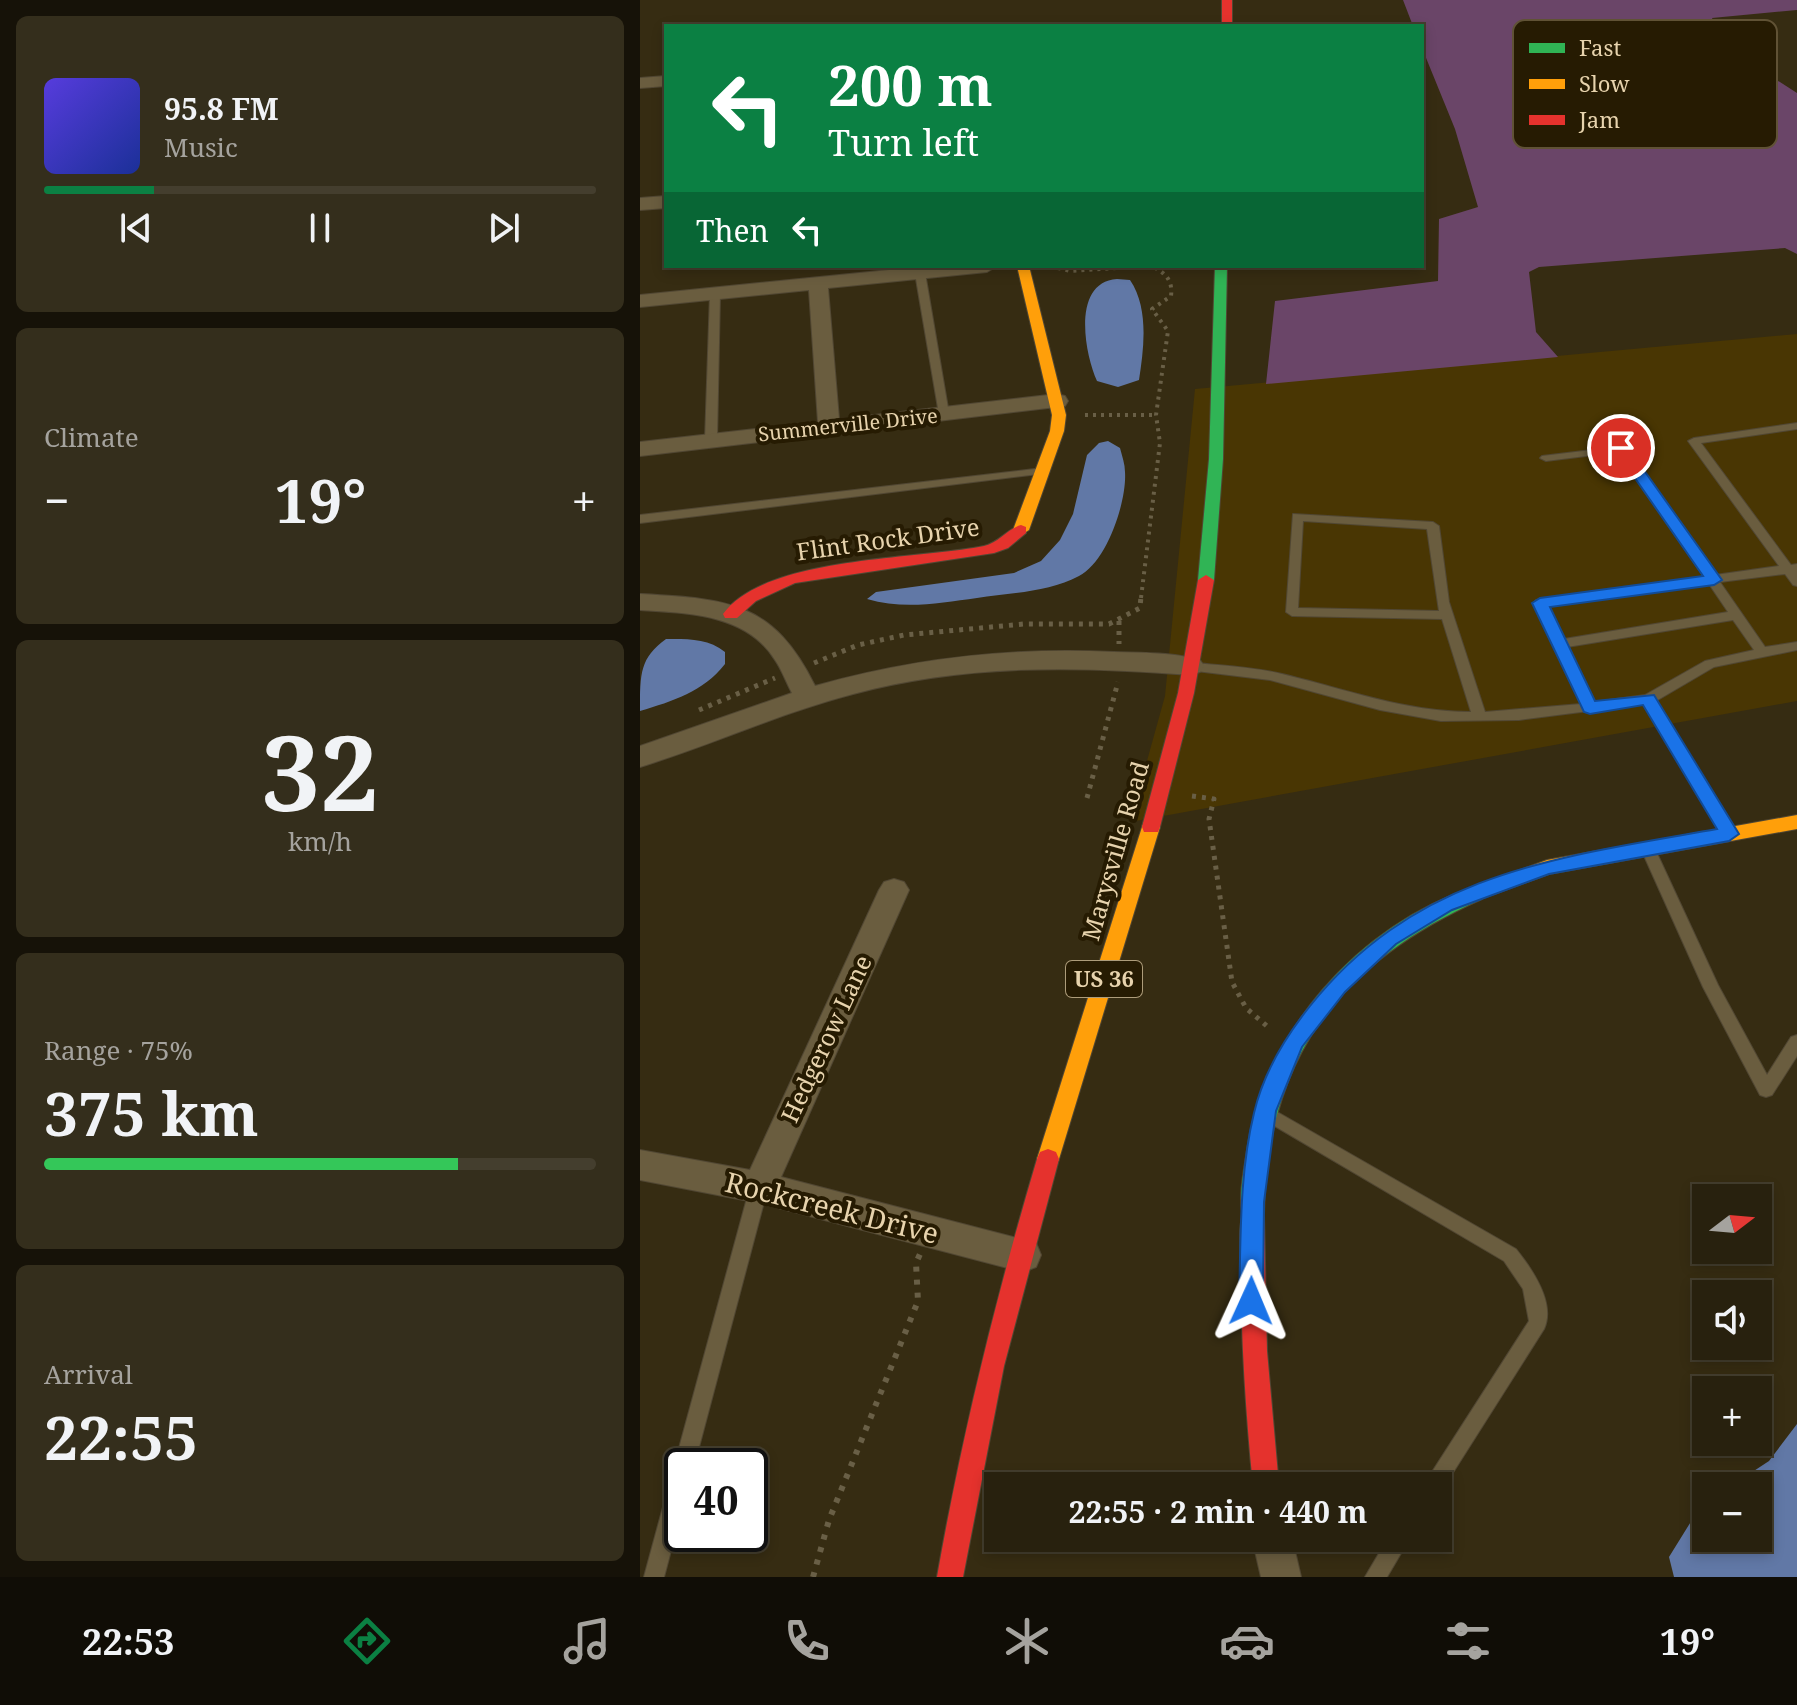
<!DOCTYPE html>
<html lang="en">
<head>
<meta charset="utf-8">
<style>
  :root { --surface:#28210e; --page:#342e1c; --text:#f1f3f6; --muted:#a5a39e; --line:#443e2e; --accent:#0b8043 }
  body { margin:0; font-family:"Noto Serif",serif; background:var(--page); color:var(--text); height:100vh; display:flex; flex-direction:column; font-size:30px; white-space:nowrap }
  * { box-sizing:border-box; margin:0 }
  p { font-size:26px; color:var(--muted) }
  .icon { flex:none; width:44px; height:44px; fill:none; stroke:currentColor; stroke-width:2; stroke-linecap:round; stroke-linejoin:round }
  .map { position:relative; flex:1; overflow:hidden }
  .details { display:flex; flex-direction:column; gap:16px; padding:16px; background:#161208; width:640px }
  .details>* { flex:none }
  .banner { position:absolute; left:24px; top:24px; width:760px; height:244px; border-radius:0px; box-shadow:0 4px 12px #0003,0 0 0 2px var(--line); background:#0b8043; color:#fff; overflow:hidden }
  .needle { width:52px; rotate:74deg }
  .controls { position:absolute; left:1052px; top:1184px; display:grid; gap:16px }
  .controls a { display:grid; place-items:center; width:80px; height:80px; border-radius:0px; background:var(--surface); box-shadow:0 4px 12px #0003,0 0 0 2px var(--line); font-size:40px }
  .speed { position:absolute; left:24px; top:1448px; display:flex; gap:16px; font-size:40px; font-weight:700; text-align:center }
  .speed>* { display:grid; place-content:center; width:104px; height:104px; border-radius:50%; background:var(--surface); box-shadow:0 4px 12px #0003,0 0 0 2px var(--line); line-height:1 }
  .speed .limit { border:4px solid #111; border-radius:12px; background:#fff; color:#111 }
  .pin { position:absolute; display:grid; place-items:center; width:68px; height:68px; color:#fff; margin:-34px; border:4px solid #fff; border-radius:50%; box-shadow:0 2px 8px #0007 }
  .me { position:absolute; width:88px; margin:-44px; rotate:1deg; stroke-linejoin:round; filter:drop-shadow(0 0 6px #0008) }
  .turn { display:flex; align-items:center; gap:28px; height:168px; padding:0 32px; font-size:36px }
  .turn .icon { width:104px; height:104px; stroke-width:2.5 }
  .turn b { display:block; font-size:56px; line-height:68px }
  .then { display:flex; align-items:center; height:76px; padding:0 32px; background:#0003; gap:16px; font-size:30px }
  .big { font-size:60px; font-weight:700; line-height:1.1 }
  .details .tile { flex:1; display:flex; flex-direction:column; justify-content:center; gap:12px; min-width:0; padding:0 28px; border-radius:12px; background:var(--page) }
  .details .dial { align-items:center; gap:0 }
  .dial b { font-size:104px; line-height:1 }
  .song { display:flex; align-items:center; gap:24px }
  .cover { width:96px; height:96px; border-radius:12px; background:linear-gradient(135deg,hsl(250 70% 55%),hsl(230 70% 35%)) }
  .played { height:8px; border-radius:4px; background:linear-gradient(90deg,var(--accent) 20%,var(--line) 20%) }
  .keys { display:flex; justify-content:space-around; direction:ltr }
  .heat { display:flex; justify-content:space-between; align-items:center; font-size:44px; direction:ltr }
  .charge { height:12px; border-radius:6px; background:linear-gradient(90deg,#34c759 75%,var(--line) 0) }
  .trip { position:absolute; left:344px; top:1472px; width:468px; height:80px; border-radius:0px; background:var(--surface); box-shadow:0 4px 12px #0003,0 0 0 2px var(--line); font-weight:700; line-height:80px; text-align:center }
  .tabs { display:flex; height:128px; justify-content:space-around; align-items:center; background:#100d06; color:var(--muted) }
  .tabs .icon { width:56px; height:56px }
  .tabs .current { color:var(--accent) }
  .tabs b { font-size:36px; color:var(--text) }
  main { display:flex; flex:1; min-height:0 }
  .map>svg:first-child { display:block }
  .built { fill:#493603 }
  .forest { fill:#6a4568 }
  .water { fill:#6178a6 }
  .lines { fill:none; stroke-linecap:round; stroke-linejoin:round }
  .lane-casing { stroke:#514733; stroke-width:2 }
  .street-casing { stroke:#514733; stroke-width:2 }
  .fast-casing { stroke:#514733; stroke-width:2 }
  .slow-casing { stroke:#514733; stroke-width:2 }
  .jam-casing { stroke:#514733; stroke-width:2 }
  .path-far2 { stroke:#695f46; stroke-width:4; stroke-dasharray:3 5; stroke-linecap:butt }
  .path-far1 { stroke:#695f46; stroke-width:5; stroke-dasharray:4 6; stroke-linecap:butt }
  .path { stroke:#695f46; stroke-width:6; stroke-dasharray:5 8; stroke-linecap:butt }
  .lane { fill:#6a5d3f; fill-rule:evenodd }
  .street { fill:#6a5d3f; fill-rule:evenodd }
  .fast { fill:#30b455; fill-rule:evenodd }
  .slow { fill:#ff9f0a; fill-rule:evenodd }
  .jam { fill:#e5322d; fill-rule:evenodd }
  .route { fill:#1a73e8; stroke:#114b97; stroke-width:2 }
  .labels { text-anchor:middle; stroke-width:8; stroke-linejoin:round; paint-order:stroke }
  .far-street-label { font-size:20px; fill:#e7d3ad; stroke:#261b02 }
  .shield { fill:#261b02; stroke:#ad9c7a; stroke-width:2 }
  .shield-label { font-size:22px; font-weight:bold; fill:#e7d3ad }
  .street-label { font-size:24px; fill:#e7d3ad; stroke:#261b02 }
  .near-street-label { font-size:28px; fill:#e7d3ad; stroke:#261b02 }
  .key { fill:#261b02; stroke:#605235; stroke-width:2 }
  .key-label { font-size:22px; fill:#e7d3ad }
</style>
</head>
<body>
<main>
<section class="details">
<div class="tile">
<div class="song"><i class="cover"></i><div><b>95.8 FM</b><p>Music</p></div></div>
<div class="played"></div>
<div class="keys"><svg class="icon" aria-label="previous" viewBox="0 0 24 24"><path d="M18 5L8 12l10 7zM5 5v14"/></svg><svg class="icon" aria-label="pause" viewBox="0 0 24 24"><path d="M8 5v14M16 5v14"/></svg><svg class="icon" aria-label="next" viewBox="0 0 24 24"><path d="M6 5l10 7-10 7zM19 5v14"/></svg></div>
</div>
<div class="tile"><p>Climate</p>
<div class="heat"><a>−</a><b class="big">19°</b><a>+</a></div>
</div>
<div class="tile dial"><b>32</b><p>km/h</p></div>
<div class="tile"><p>Range · 75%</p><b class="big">375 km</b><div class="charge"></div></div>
<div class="tile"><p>Arrival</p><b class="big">22:55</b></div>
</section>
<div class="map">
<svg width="1157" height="1577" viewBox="0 0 1157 1577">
  <rect width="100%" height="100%" fill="#362c12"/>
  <path class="built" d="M1157 334V701L490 822 525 696 555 389Z"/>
  <path class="forest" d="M763 0H1157V10L1072 18 1085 47 1157 93V254L1145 248 899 267 889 272 896 332 918 357 626 384 635 301 798 281 799 219 838 207 815 129 782 48V26H773Z"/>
  <path class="water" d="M477 279 490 280C509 308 504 348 499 380L478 387 457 381C444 352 432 282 477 279Z
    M468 441 480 448C482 456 485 464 485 472 487 501 467 562 439 576 409 592 370 593 337 598 300 603 264 610 227 599L236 592 374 573 401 561 420 540 433 514 447 455 459 443Z
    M26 639C47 639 68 638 85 652V664C63 692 33 701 0 711 0 673 0 658 26 639Z
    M1157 1424V1577H1034L1029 1557 1060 1507 1066 1503V1538H1118V1486H1091L1129 1461Z"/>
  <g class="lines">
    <g class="lane-casing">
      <path id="lane" d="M280 270 285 273 309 414 304 417 299 414 275 273Z
        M75 291 80 294 77 440 71 443 65 440 70 294Z
        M1157 423V429L1061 443 1151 565 1157 564V586L1153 585 1145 574 1080 582 1125 647 1157 642V650L1074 667 1016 701 1094 830 1096 834 1094 838H1084L1004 704 879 720 801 721 740 710 630 680 556 671 549 667 556 663C585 666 614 667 642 674 705 689 766 712 831 712L802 619 652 616 646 612 653 514 793 522 799 526 809 602 845 712 941 704 894 603 896 600 1064 577 978 452 906 461 900 458 902 456 985 446 1075 575 1139 566 1048 441 1054 438ZM663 521 787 529 799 611 658 608ZM1069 584 1088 612 924 639 908 606ZM1093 620 1114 650 1065 661 1005 695 954 702 927 647Z
        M403 468 407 469V473L0 523V515Z
        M1008 844 1013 845 1015 849 1078 985 1127 1075 1151 1037 1157 1035V1056L1132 1095 1126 1097 1120 1095 1063 987 1001 849 1003 845Z
        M632 1109 876 1249C892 1269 916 1303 904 1329L800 1493 798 1494V1486H783L889 1321 883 1289 864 1261 626 1121 624 1116 626 1111Z
        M119 1179 125 1182 128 1187 54 1466H42V1509L24 1577H4L110 1187 113 1182Z
        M748 1538H770L747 1577H725Z"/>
    </g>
    <g class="street-casing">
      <path id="street" d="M26 76V86L0 88V78Z
        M26 196V208L0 210V198Z
        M289 266H357L347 272 188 288 199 419 417 394 425 396 428 401 425 406 0 456V442L178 422 169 290 0 307V295Z
        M0 594C88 599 133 601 175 686 274 658 371 647 474 652 502 653 533 652 560 660L564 666 560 672 551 675C436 666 325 664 213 694 140 713 72 745 0 767V746L152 693C146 682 142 670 135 660 107 614 48 613 0 610Z
        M254 879 264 882 269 890 141 1177 396 1243 401 1255 396 1267 383 1272 119 1203 0 1180V1150L110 1170 239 890 244 882Z
        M612 1538H652L661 1577H621Z"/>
    </g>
    <g class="fast-casing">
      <path id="fast" d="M575 266H587L583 459 574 580 566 585 558 580 569 459Z
        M835 887 842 889 845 894 842 899C700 962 626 1057 624 1215L621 1222 613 1225 605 1222C597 1204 603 1176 606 1156 622 1034 718 924 835 887Z"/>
    </g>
    <g class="slow-casing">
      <path id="slow" d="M377 266H389L426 415 424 431 389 530 381 535 373 530 410 431 412 415Z
        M1157 815V829L909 874 835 901 828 899 825 894 828 889 907 860Z
        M511 820 518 822 520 827 419 1159 416 1166 408 1169 400 1166 397 1159 502 827 504 822Z"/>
    </g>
    <g class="jam-casing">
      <path id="jam" d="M582 0H592V26H582Z
        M381 525 386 527V533L368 548 354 553 155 583 116 601 97 618H85L83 614C126 556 276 560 344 546 359 543 367 529 381 525Z
        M566 575 574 580 554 693 520 827 518 832H504L502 827 538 693 558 580Z
        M408 1149 416 1152 419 1159 364 1366 323 1577H297C322 1435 356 1297 397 1159L400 1152Z
        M613 1205 621 1208 624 1215 627 1351 639 1486H613C606 1414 601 1342 601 1269 601 1250 597 1225 605 1208Z"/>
    </g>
    <path class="path-far2" d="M410 266 430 271 510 266
      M445 415H516
      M501 598 520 443 516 415 528 331 512 309 531 296C533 280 525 272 511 266"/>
    <path class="path-far1" d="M479 621V644
      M174 663 218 645 264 635 384 624H469L500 608 501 596
      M59 710 135 678
      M552 796 574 799 569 819 592 982 606 1008 628 1027
      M447 798 478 682"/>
    <path class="path" d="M173 1577 189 1520 278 1301 276 1263 280 1254"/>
    <use href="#lane" class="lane"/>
    <use href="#street" class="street"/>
    <use href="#fast" class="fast"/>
    <use href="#slow" class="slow"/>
    <use href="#jam" class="jam"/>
  </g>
  <path class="route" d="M981 444 986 445 1082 580 1074 585 910 607 955 701 1014 695 1099 834 1089 841 909 874 812 910 756 944 705 992 662 1047 636 1111 624 1202 623 1301 620 1309 611 1312 603 1309 599 1301C601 1239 599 1174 614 1113 623 1074 646 1036 670 1006 777 872 919 857 1077 829L1003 705 950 714 944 712 892 603 900 598 1063 576 974 448Z"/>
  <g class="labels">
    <g class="far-street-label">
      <text transform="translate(208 425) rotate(-6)" y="7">Summerville Drive</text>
    </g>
    <rect class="shield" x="426" y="961" width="76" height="36" rx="6"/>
    <g class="shield-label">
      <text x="464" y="987">US 36</text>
    </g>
    <g class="street-label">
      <text transform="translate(248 540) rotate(-8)" y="8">Flint Rock Drive</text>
      <text transform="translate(476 851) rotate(-74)" y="8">Marysville Road</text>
      <text transform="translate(187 1039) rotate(-65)" y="8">Hedgerow Lane</text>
    </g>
    <g class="near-street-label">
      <text transform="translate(192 1208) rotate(14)" y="10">Rockcreek Drive</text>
    </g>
  </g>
  <rect x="873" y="20" width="264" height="128" rx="12" class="key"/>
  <rect x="889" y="43" width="36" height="10" fill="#30b455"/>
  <rect x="889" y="79" width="36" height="10" fill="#ff9f0a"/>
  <rect x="889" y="115" width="36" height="10" fill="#e5322d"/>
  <g class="key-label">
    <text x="939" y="56">Fast</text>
    <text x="939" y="92">Slow</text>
    <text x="939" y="128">Jam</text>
  </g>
</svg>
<div class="controls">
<a><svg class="needle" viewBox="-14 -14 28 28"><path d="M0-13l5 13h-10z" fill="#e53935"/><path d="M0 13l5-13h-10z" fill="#a5a39e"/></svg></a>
<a><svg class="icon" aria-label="sound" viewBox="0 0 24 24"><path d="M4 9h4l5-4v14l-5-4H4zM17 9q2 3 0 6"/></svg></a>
<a>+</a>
<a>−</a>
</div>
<div class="speed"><div class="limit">40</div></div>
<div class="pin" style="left:981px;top:448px;background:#d93025"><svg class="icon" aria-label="arrive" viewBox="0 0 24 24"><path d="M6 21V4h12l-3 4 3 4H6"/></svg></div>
<svg class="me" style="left:611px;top:1301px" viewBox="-20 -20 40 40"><path d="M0-17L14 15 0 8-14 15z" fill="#1a73e8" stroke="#fff" stroke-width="4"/></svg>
<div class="trip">22:55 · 2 min · 440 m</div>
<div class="banner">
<div class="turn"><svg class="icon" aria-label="left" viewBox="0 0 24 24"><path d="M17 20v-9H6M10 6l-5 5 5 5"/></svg><div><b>200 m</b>Turn left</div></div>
<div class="then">Then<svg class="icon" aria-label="left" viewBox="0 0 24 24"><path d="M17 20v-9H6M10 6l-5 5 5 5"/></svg></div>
</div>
</div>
</main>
<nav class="tabs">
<b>22:53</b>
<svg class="icon current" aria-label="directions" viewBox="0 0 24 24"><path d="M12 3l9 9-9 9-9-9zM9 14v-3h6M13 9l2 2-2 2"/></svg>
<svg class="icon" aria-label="music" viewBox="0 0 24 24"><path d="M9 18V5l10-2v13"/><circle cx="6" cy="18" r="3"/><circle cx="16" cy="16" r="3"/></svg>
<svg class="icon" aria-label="phone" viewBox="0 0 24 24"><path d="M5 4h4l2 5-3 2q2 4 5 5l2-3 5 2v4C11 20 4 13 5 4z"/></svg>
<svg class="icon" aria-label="climate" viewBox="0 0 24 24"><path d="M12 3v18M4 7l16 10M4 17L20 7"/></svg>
<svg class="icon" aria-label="car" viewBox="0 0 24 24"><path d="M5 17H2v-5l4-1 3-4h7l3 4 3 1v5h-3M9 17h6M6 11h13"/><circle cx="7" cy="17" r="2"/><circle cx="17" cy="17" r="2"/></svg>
<svg class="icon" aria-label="filters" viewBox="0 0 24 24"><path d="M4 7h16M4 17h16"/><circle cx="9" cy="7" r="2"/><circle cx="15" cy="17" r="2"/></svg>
<b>19°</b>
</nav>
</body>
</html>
